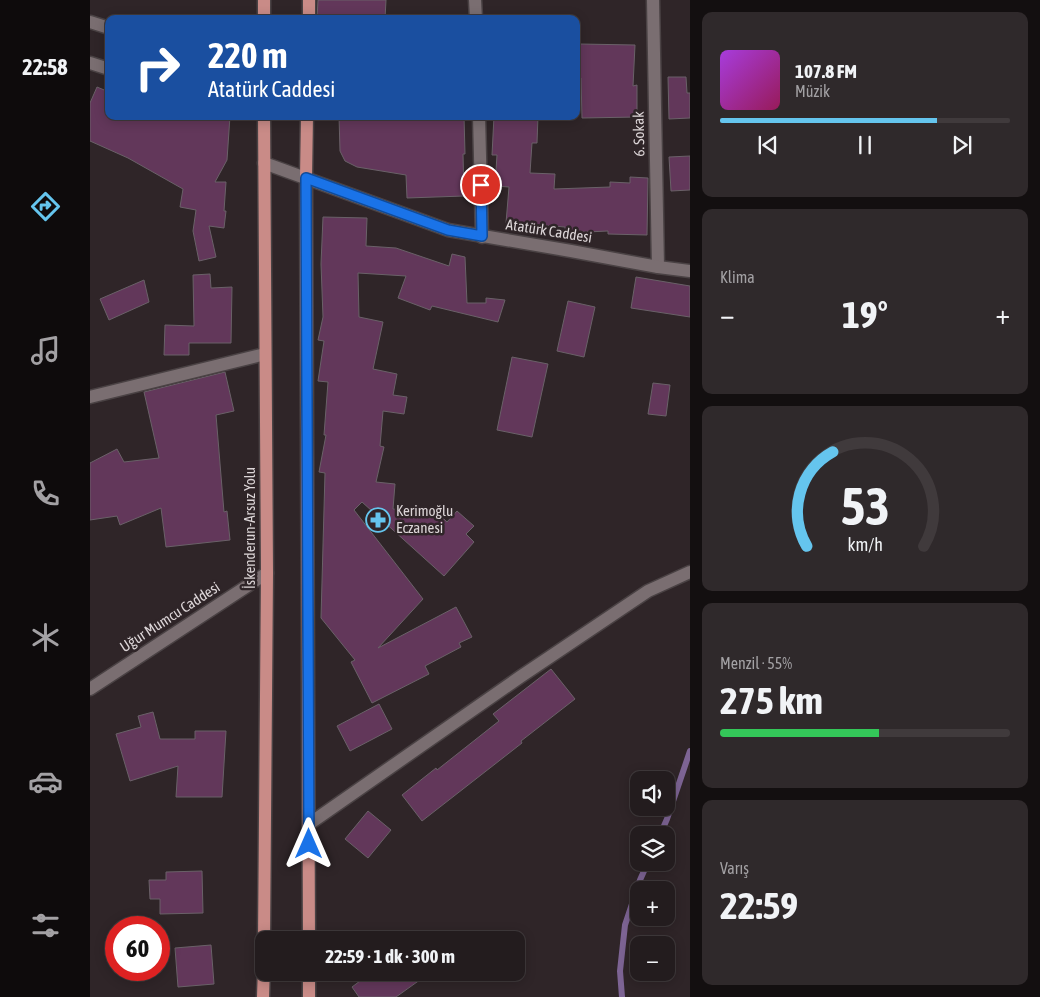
<!DOCTYPE html>
<html lang="tr">
<head>
<meta charset="utf-8">
<style>
  :root { --surface:#231c1e; --page:#2f292b; --text:#f1f3f6; --muted:#a3a1a4; --line:#403a3c; --accent:#65c5ee }
  body { margin:0; font-family:"Asap Condensed",sans-serif; background:var(--page); color:var(--text); height:100vh; display:flex; flex-direction:column; font-size:19px; white-space:nowrap }
  * { box-sizing:border-box; margin:0 }
  p { font-size:16px; color:var(--muted) }
  .icon { flex:none; width:28px; height:28px; fill:none; stroke:currentColor; stroke-width:2; stroke-linecap:round; stroke-linejoin:round }
  .map { position:relative; flex:1; overflow:hidden }
  .drawer { display:flex; flex-direction:column; gap:12px; padding:12px; background:#130f10; width:350px }
  .drawer>* { flex:none }
  .hud { position:absolute; left:15px; top:15px; width:475px; height:105px; border-radius:10px; box-shadow:0 2px 12px #0003,0 0 0 1px var(--line); background:#1a4fa0; color:#fff; overflow:hidden }
  .fabs { position:absolute; left:540px; top:771px; display:grid; gap:10px }
  .fabs a { display:grid; place-items:center; width:45px; height:45px; border-radius:10px; background:var(--surface); box-shadow:0 2px 12px #0003,0 0 0 1px var(--line); font-size:25px }
  .speed { position:absolute; left:15px; top:916px; display:flex; gap:10px; font-size:25px; font-weight:700; text-align:center }
  .speed>* { display:grid; place-content:center; width:65px; height:65px; border-radius:50%; background:var(--surface); box-shadow:0 2px 12px #0003,0 0 0 1px var(--line); line-height:1 }
  .speed .limit { border:8px solid #d22; background:#fff; color:#111 }
  .pin { position:absolute; display:grid; place-items:center; width:42px; height:42px; color:#fff; margin:-21px; border:2px solid #fff; border-radius:50%; box-shadow:0 1px 5px #0007 }
  .me { position:absolute; width:55px; margin:-28px; rotate:0deg; stroke-linejoin:round; filter:drop-shadow(0 0 4px #0008) }
  .turn { display:flex; align-items:center; gap:18px; height:105px; padding:0 20px; font-size:22px }
  .turn .icon { width:65px; height:65px; stroke-width:2.5 }
  .turn b { display:block; font-size:35px; line-height:42px }
  .big { font-size:38px; font-weight:700; line-height:1.1 }
  .drawer .card { flex:1; display:flex; flex-direction:column; justify-content:center; gap:8px; min-width:0; padding:0 18px; border-radius:10px; background:var(--page) }
  .drawer .dial { align-items:center; gap:0 }
  .dial svg { height:130px; overflow:visible; fill:none; stroke:var(--line); stroke-width:7; stroke-linecap:round; text-anchor:middle }
  .dial text { fill:var(--text); stroke:none }
  .song { display:flex; align-items:center; gap:15px }
  .cover { width:60px; height:60px; border-radius:8px; background:linear-gradient(135deg,hsl(280 70% 55%),hsl(330 70% 35%)) }
  .played { height:5px; border-radius:2px; background:linear-gradient(90deg,var(--accent) 75%,var(--line) 75%) }
  .keys { display:flex; justify-content:space-around; direction:ltr }
  .heat { display:flex; justify-content:space-between; align-items:center; font-size:28px; direction:ltr }
  .charge { height:8px; border-radius:4px; background:linear-gradient(90deg,#34c759 55%,var(--line) 0) }
  .trip { position:absolute; left:165px; top:931px; width:270px; height:50px; border-radius:10px; background:var(--surface); box-shadow:0 2px 12px #0003,0 0 0 1px var(--line); font-weight:700; line-height:50px; text-align:center }
  main { display:flex; flex:1; min-height:0 }
  .tabs { display:flex; flex-direction:column; width:90px; justify-content:space-around; align-items:center; background:#0e0b0c; color:var(--muted) }
  .tabs .icon { width:35px; height:35px }
  .tabs .current { color:var(--accent) }
  .tabs b { font-size:22px; color:var(--text) }
  .map>svg:first-child { display:block }
  .lines { fill:none; stroke-linecap:round; stroke-linejoin:round }
  .stream { stroke:#7d6494; stroke-width:6 }
  .building { fill:#62375a; stroke:#6a6168 }
  .minor-casing { stroke:#4a4244; stroke-width:15 }
  .tertiary-casing { stroke:#4a4244; stroke-width:15 }
  .primary-casing { stroke:#4a4244; stroke-width:15 }
  .minor { stroke:#7a6e71; stroke-width:12 }
  .tertiary { stroke:#7a6e71; stroke-width:12 }
  .primary { stroke:#c98b87; stroke-width:12 }
  .route-casing { stroke:#114b97; stroke-width:12 }
  .route { stroke:#1a73e8; stroke-width:9 }
  .labels { text-anchor:middle; stroke-width:5; stroke-linejoin:round; paint-order:stroke }
  .street-label { font-size:15px; fill:#dcd5d7; stroke:#2f2528 }
  .poi-label { font-size:15px; fill:#dcd5d7; stroke:#2f2528; text-anchor:start }
</style>
</head>
<body>
<main>
<nav class="tabs">
<b>22:58</b>
<svg class="icon current" aria-label="directions" viewBox="0 0 24 24"><path d="M12 3l9 9-9 9-9-9zM9 14v-3h6M13 9l2 2-2 2"/></svg>
<svg class="icon" aria-label="music" viewBox="0 0 24 24"><path d="M9 18V5l10-2v13"/><circle cx="6" cy="18" r="3"/><circle cx="16" cy="16" r="3"/></svg>
<svg class="icon" aria-label="phone" viewBox="0 0 24 24"><path d="M5 4h4l2 5-3 2q2 4 5 5l2-3 5 2v4C11 20 4 13 5 4z"/></svg>
<svg class="icon" aria-label="climate" viewBox="0 0 24 24"><path d="M12 3v18M4 7l16 10M4 17L20 7"/></svg>
<svg class="icon" aria-label="car" viewBox="0 0 24 24"><path d="M5 17H2v-5l4-1 3-4h7l3 4 3 1v5h-3M9 17h6M6 11h13"/><circle cx="7" cy="17" r="2"/><circle cx="17" cy="17" r="2"/></svg>
<svg class="icon" aria-label="filters" viewBox="0 0 24 24"><path d="M4 7h16M4 17h16"/><circle cx="9" cy="7" r="2"/><circle cx="15" cy="17" r="2"/></svg>
</nav>
<div class="map">
<svg width="600" height="997" viewBox="0 0 600 997">
  <rect width="100%" height="100%" fill="#2f2528"/>
  <g class="lines">
    <path class="stream" d="M570 835 577 819 600 751
      M532 997 530 971 535 925 550 880 558 862"/>
  </g>
  <path class="building" d="M228 0H296L295 19H227Z
    M490 44 545 45 543 86 547 85V117L492 118 491 78H489Z
    M578 77H596L597 93H600V118L579 119Z
    M7 87 19 92V116H140L137 160 125 182H136L134 211H136L134 228 119 226 126 257 109 261 103 231 106 210 90 207 93 189 38 158 0 141V103Z
    M249 116H374L375 154H373L374 196 317 198 316 175 267 167 255 161 250 151Z
    M404 116H448L447 143H442L440 173 465 174 464 189 520 187V182L540 183V177L558 178 557 235 518 234V231L475 233V227L416 223 419 187 405 186 407 155H402Z
    M600 156V190L581 191 579 157Z
    M233 217 277 218 276 246 306 248 359 266 362 254 375 257 377 303H396V298L415 300 408 322 342 306 340 310 308 298 316 276 268 273 269 317 293 322 283 369 307 374 303 395 317 397 314 414 293 411 290 446 294 447 286 482 305 484 303 509 348 513 357 522 367 511 384 526 376 534 384 542 354 576 272 502 264 510 333 599 288 648 366 607 382 637 369 643 371 647 335 666 339 674 282 703 261 662 265 660 231 618 235 473 229 472 236 435H234L238 382 228 381 234 341 228 340 233 317 231 264Z
    M120 274 121 288 142 287 141 343H99V355H74L75 325 104 326 103 275Z
    M546 277 600 286V317L541 308Z
    M54 280 59 302 19 320 10 299Z
    M478 301 505 307 494 357 467 351Z
    M422 357 458 364 442 437 407 430Z
    M135 372 144 411 126 415 134 512 137 511 140 540 76 547 71 508 30 525 27 516 0 520V463L27 449 34 462 69 458 54 392Z
    M563 383 580 385 576 416 558 414Z
    M461 669 485 699 431 741 432 743 332 821 312 795 346 768 347 770 409 721 403 714Z
    M289 704 302 729 260 751 247 726Z
    M63 712 70 739H105V731H136L132 797H86L88 766 40 781 26 734 51 727 48 716Z
    M278 811 301 830 278 858 255 839Z
    M112 871 113 913 70 914V899H60L59 880H76V872Z
    M121 945 124 984 88 987 85 948Z
    M282 972H341L306 997H269L262 987Z"/>
  <g class="lines">
    <g class="minor-casing">
      <path id="minor" d="M385 0 386 19
        M563 0 568 267
        M389 116 392 237
        M0 397 175 354
        M219 824 430 677 558 591 600 572"/>
    </g>
    <g class="tertiary-casing">
      <path id="tertiary" d="M0 22 19 28
        M0 63 19 69
        M174 163 358 230 481 251 568 267 600 271
        M0 689 177 573"/>
    </g>
    <g class="primary-casing">
      <path id="primary" d="M174 19V0
        M219 19V0
        M174 116 177 573 174 940
        M217 116 216 178 219 940
        M173 997 174 967
        M219 997V972"/>
    </g>
    <use href="#minor" class="minor"/>
    <use href="#tertiary" class="tertiary"/>
    <use href="#primary" class="primary"/>
  </g>
  <g class="lines">
    <g class="route-casing">
      <path id="route" d="M219 844 216 178 358 230 392 236 391 185"/>
    </g>
    <use href="#route" class="route"/>
  </g>
  <defs>
    <g id="pharmacy-ring" transform="scale(1.25)"><circle r="9.5" fill="#2f2528" stroke="#65c5ee" stroke-width="1.5"/><path d="M-2-6h4v4h4v4h-4v4h-4v-4h-4v-4h4Z" fill="#65c5ee"/></g>
  </defs>
  <g fill-rule="evenodd">
    <use href="#pharmacy-ring" x="288" y="520"/>
  </g>
  <g class="labels">
    <g class="street-label">
      <text transform="translate(549 134) rotate(-91)" y="5">6. Sokak</text>
      <text transform="translate(459 231) rotate(9)" y="5">Atatürk Caddesi</text>
      <text transform="translate(160 528) rotate(-90)" y="5">İskenderun-Arsuz Yolu</text>
      <text transform="translate(80 617) rotate(-33)" y="5">Uğur Mumcu Caddesi</text>
    </g>
    <g class="poi-label">
      <text x="306" y="516">Kerimoğlu<tspan x="306" dy="17">Eczanesi</tspan></text>
    </g>
  </g>
</svg>
<div class="fabs">
<a><svg class="icon" aria-label="sound" viewBox="0 0 24 24"><path d="M4 9h4l5-4v14l-5-4H4zM17 9q2 3 0 6"/></svg></a>
<a><svg class="icon" aria-label="layers" viewBox="0 0 24 24"><path d="M12 4l9 5-9 5-9-5zM3 14l9 5 9-5"/></svg></a>
<a>+</a>
<a>−</a>
</div>
<div class="speed"><div class="limit">60</div></div>
<div class="pin" style="left:391px;top:185px;background:#d93025"><svg class="icon" aria-label="arrive" viewBox="0 0 24 24"><path d="M6 21V4h12l-3 4 3 4H6"/></svg></div>
<svg class="me" style="left:219px;top:844px" viewBox="-20 -20 40 40"><path d="M0-17L14 15 0 8-14 15z" fill="#1a73e8" stroke="#fff" stroke-width="4"/></svg>
<div class="trip">22:59 · 1 dk · 300 m</div>
<div class="hud">
<div class="turn"><svg class="icon" aria-label="right" viewBox="0 0 24 24"><path d="M7 20v-9h11M14 6l5 5-5 5"/></svg><div><b>220 m</b>Atatürk Caddesi</div></div>
</div>
</div>
<section class="drawer">
<div class="card">
<div class="song"><i class="cover"></i><div><b>107.8 FM</b><p>Müzik</p></div></div>
<div class="played"></div>
<div class="keys"><svg class="icon" aria-label="previous" viewBox="0 0 24 24"><path d="M18 5L8 12l10 7zM5 5v14"/></svg><svg class="icon" aria-label="pause" viewBox="0 0 24 24"><path d="M8 5v14M16 5v14"/></svg><svg class="icon" aria-label="next" viewBox="0 0 24 24"><path d="M6 5l10 7-10 7zM19 5v14"/></svg></div>
</div>
<div class="card"><p>Klima</p>
<div class="heat"><a>−</a><b class="big">19°</b><a>+</a></div>
</div>
<div class="card dial"><svg viewBox="0 0 100 80">
<path d="M14 69A42 42 0 1 1 86 69"/>
<path d="M14 69A42 42 0 0 1 30 11" stroke="#65c5ee"/>
<text x="50" y="56" font-size="32" font-weight="700">53</text>
<text x="50" y="72" font-size="11">km/h</text>
</svg></div>
<div class="card"><p>Menzil · 55%</p><b class="big">275 km</b><div class="charge"></div></div>
<div class="card"><p>Varış</p><b class="big">22:59</b></div>
</section>
</main>
</body>
</html>
